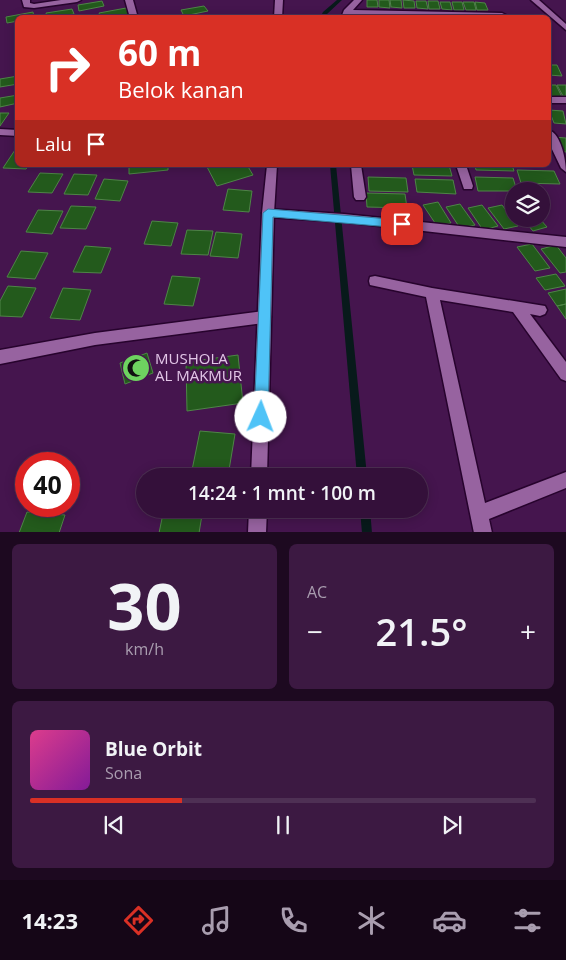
<!DOCTYPE html>
<html lang="id">
<head>
<meta charset="utf-8">
<style>
  :root { --surface:#34103a; --page:#3c1942; --text:#f1f3f6; --muted:#a99daf; --line:#4e3054; --accent:#d93025 }
  body { margin:0; font-family:"Open Sans",sans-serif; background:var(--page); color:var(--text); height:100vh; display:flex; flex-direction:column; font-size:19px; white-space:nowrap }
  * { box-sizing:border-box; margin:0 }
  p { font-size:16px; color:var(--muted) }
  .icon { flex:none; width:28px; height:28px; fill:none; stroke:currentColor; stroke-width:2; stroke-linecap:round; stroke-linejoin:round }
  .map { position:relative; height:532px; overflow:hidden }
  .side { display:flex; flex-direction:column; gap:12px; padding:12px; background:#1d0920; flex:1 }
  .side>* { flex:none }
  .guide { position:absolute; left:15px; top:15px; width:536px; height:152px; border-radius:8px; box-shadow:0 2px 12px #0003,0 0 0 1px var(--line); background:#d93025; color:#fff; overflow:hidden }
  .tools { position:absolute; left:505px; top:182px; display:grid; gap:10px }
  .tools a { display:grid; place-items:center; width:45px; height:45px; border-radius:50%; background:var(--surface); box-shadow:0 2px 12px #0003,0 0 0 1px var(--line); font-size:25px }
  .speed { position:absolute; left:15px; top:452px; display:flex; gap:10px; font-size:25px; font-weight:700; text-align:center }
  .speed>* { display:grid; place-content:center; width:65px; height:65px; border-radius:50%; background:var(--surface); box-shadow:0 2px 12px #0003,0 0 0 1px var(--line); line-height:1 }
  .speed .limit { border:8px solid #d22; background:#fff; color:#111 }
  .pin { position:absolute; display:grid; place-items:center; width:42px; height:42px; color:#fff; margin:-21px; border-radius:10px; box-shadow:0 2px 8px #0006 }
  .me { position:absolute; width:55px; margin:-28px; rotate:2deg; stroke-linejoin:round; filter:drop-shadow(0 0 4px #0008) }
  .turn { display:flex; align-items:center; gap:18px; height:105px; padding:0 20px; font-size:22px }
  .turn .icon { width:65px; height:65px; stroke-width:2.5 }
  .turn b { display:block; font-size:35px; line-height:42px }
  .then { display:flex; align-items:center; height:48px; padding:0 20px; background:#0003; gap:10px; font-size:19px }
  .big { font-size:38px; font-weight:600; line-height:1.1 }
  .side .widget { flex:1; display:flex; flex-direction:column; justify-content:center; gap:8px; min-width:0; padding:0 18px; border-radius:8px; background:var(--page) }
  .side .dial { align-items:center; gap:0 }
  .dial b { font-size:65px; line-height:1 }
  .song { display:flex; align-items:center; gap:15px }
  .cover { width:60px; height:60px; border-radius:8px; background:linear-gradient(135deg,hsl(330 70% 55%),hsl(290 70% 35%)) }
  .played { height:5px; border-radius:2px; background:linear-gradient(90deg,var(--accent) 30%,var(--line) 30%) }
  .keys { display:flex; justify-content:space-around; direction:ltr }
  .heat { display:flex; justify-content:space-between; align-items:center; font-size:28px; direction:ltr }
  .side .tiles { flex:1; display:grid; gap:12px; grid-template-columns:1fr 1fr }
  .widget:last-child { grid-column:span 2 }
  .trip { position:absolute; left:136px; top:468px; width:292px; height:50px; border-radius:25px; background:var(--surface); box-shadow:0 2px 12px #0003,0 0 0 1px var(--line); font-weight:600; line-height:50px; text-align:center }
  .menu { display:flex; height:80px; justify-content:space-around; align-items:center; background:#150617; color:var(--muted) }
  .menu .icon { width:35px; height:35px }
  .menu .current { color:var(--accent) }
  .menu b { font-size:22px; color:var(--text) }
  .map>svg:first-child { display:block }
  .lines { fill:none; stroke-linecap:round; stroke-linejoin:round }
  .stream { fill:#081a1b; fill-rule:evenodd }
  .building { fill:#235a1c; stroke:#4e8547 }
  .minor-casing { stroke:#27032d; stroke-width:3 }
  .tertiary-casing { stroke:#27032d; stroke-width:3 }
  .minor { fill:#9763a0; fill-rule:evenodd }
  .tertiary { fill:#9763a0; fill-rule:evenodd }
  .route { fill:#4fc3f7; stroke:#337fa1 }
  .labels { text-anchor:middle; stroke-width:5; stroke-linejoin:round; paint-order:stroke }
  .poi-label { font-size:15px; fill:#e2c6e7; stroke:#45154e; text-anchor:start }
</style>
</head>
<body>
<div class="map">
<svg width="566" height="533" viewBox="0 0 566 533">
  <rect width="100%" height="100%" fill="#45154e"/>
  <g class="lines">
    <path class="stream" d="M337 0H342L327 14 325 18H320L323 12Z
      M330 165H336L367 476H357Z
      M360 509H370L372 533H362Z"/>
  </g>
  <path class="building" d="M367 0H377L378 7H367Z
    M379 0H389L390 8 379 7Z
    M390 0H401L402 8 391 7Z
    M403 0 414 1 415 8H404Z
    M102 1 104 6 79 11 78 5Z
    M416 1H426L428 9 417 8Z
    M428 1H438L440 9H429Z
    M440 2H450L452 10 442 9Z
    M452 2H462L464 10H454Z
    M463 2H474L476 10H466Z
    M475 2 485 3 488 10H477Z
    M204 6 208 11 184 16 181 10Z
    M126 8 131 18H101L99 13Z
    M72 9 74 14 47 18 46 13Z
    M33 12 34 18H18V21L7 23 6 17Z
    M549 65H557L562 76 549 75Z
    M18 76V84L0 87V79Z
    M549 85H556L562 97 549 96Z
    M557 85H566V96H563Z
    M18 95V103L0 107V98Z
    M549 110 563 111 566 124 554 123Z
    M0 113H9L0 126Z
    M553 137 566 138V152L559 151Z
    M15 150H18V165H29L26 169 3 168Z
    M129 165H168V170L129 174Z
    M206 165H247L253 175 217 186Z
    M412 165H449L452 176 414 175Z
    M475 165H512L514 171 476 170Z
    M517 170 554 171 560 184 521 183Z
    M40 173 63 174 52 193 28 192Z
    M74 174 97 175 88 195 64 194Z
    M368 177 406 178 408 192 369 191Z
    M475 177 513 178 517 191H478Z
    M104 179 128 181 120 201 95 199Z
    M415 179 453 180 456 194 417 192Z
    M228 189 252 191 249 212 223 210Z
    M366 193 405 194 407 208 367 207Z
    M438 202 451 223 437 226 423 205Z
    M460 204 475 225 460 228 446 207Z
    M482 205 498 226 483 230 468 208Z
    M502 205 518 226 504 229 488 208Z
    M71 206 96 207 86 229 60 228Z
    M38 210 63 211 52 234 26 232Z
    M523 219H540L547 227 533 231Z
    M152 221 178 223 171 246 144 244Z
    M187 230 213 231 208 255 181 254Z
    M216 232 242 234 238 258 210 256Z
    M532 244 550 268 535 271 517 247Z
    M556 245 566 258V272L560 273 541 249Z
    M85 246 111 248 101 273 73 272Z
    M21 251 48 253 35 279 7 277Z
    M556 274 565 286 545 290 536 278Z
    M172 276 200 278 193 306 164 304Z
    M8 286 36 288 22 317 0 316V301Z
    M63 288 91 290 80 320 50 318Z
    M566 289V304L557 306 548 293Z
    M566 304V319L557 306Z
    M147 353 153 373 125 384 120 363Z
    M238 355 243 403 187 411 186 362Z
    M200 431 235 434 228 476 191 475Z
    M164 509H203L199 533H159Z
    M27 512 65 515 59 533H19Z"/>
  <g class="lines">
    <g class="minor-casing">
      <path id="minor" d="M22 0H30V3L34 4 61 0H81L77 2 34 8 24 7Z
        M125 0H133L138 18H130Z
        M354 0H362L353 10 502 13 506 15 502 17 350 14 349 18H341L344 10Z
        M531 0H539L566 24V30Z
        M549 97H566V103H549Z
        M0 129 18 130V136L0 135Z
        M549 130C561 134 566 160 566 172L561 168 549 143Z
        M351 165H361L366 197 364 200H356L354 197Z
        M456 165H466L473 186 472 189H464Z
        M268 209 344 214 566 237V247L344 222 268 217 262 213Z
        M375 276 432 288 545 306 547 310 545 314 540 316 530 314 566 362V381L561 379 513 312 440 300 485 503 566 472V488L489 519 492 533H474L426 297 370 285 369 281 370 277Z
        M264 311 269 313 271 317 269 321 264 323 95 345 0 364V350L95 333Z"/>
    </g>
    <g class="tertiary-casing">
      <path id="tertiary" d="M275 0H283L282 18H274Z
        M267 165H277L274 213 267 476H251L262 213Z
        M249 509H267L266 533H248Z"/>
    </g>
    <use href="#minor" class="minor"/>
    <use href="#tertiary" class="tertiary"/>
  </g>
  <path class="route" d="M268 209 402 220 407 224 402 228 273 217 268 417 266 422 261 424 256 422 254 417 263 213Z"/>
  <defs>
    <g id="mosque-disc" transform="scale(1.4375)"><circle r="9.5" fill="#6ed360" stroke="#45154e"/><path d="M3.5-4.9A6 6 0 1 0 3.5 4.9A5 5 0 1 1 3.5-4.9Z" fill="#111"/></g>
  </defs>
  <g fill-rule="evenodd">
    <use href="#mosque-disc" x="136" y="368"/>
  </g>
  <g class="labels">
    <g class="poi-label">
      <text x="155" y="364">MUSHOLA<tspan x="155" dy="17">AL MAKMUR</tspan></text>
    </g>
  </g>
</svg>
<div class="tools">
<a><svg class="icon" aria-label="layers" viewBox="0 0 24 24"><path d="M12 4l9 5-9 5-9-5zM3 14l9 5 9-5"/></svg></a>
</div>
<div class="speed"><div class="limit">40</div></div>
<div class="pin" style="left:402px;top:224px;background:#d93025"><svg class="icon" aria-label="arrive" viewBox="0 0 24 24"><path d="M6 21V4h12l-3 4 3 4H6"/></svg></div>
<svg class="me" style="left:261px;top:417px" viewBox="-20 -20 40 40"><circle r="19" fill="#fff"/><path d="M0-13L10 11 0 6-10 11z" fill="#4fc3f7"/></svg>
<div class="trip">14:24 · 1 mnt · 100 m</div>
<div class="guide">
<div class="turn"><svg class="icon" aria-label="right" viewBox="0 0 24 24"><path d="M7 20v-9h11M14 6l5 5-5 5"/></svg><div><b>60 m</b>Belok kanan</div></div>
<div class="then">Lalu<svg class="icon" aria-label="arrive" viewBox="0 0 24 24"><path d="M6 21V4h12l-3 4 3 4H6"/></svg></div>
</div>
</div>
<section class="side">
<div class="tiles">
<div class="widget dial"><b>30</b><p>km/h</p></div>
<div class="widget"><p>AC</p>
<div class="heat"><a>−</a><b class="big">21.5°</b><a>+</a></div>
</div>
<div class="widget">
<div class="song"><i class="cover"></i><div><b>Blue Orbit</b><p>Sona</p></div></div>
<div class="played"></div>
<div class="keys"><svg class="icon" aria-label="previous" viewBox="0 0 24 24"><path d="M18 5L8 12l10 7zM5 5v14"/></svg><svg class="icon" aria-label="pause" viewBox="0 0 24 24"><path d="M8 5v14M16 5v14"/></svg><svg class="icon" aria-label="next" viewBox="0 0 24 24"><path d="M6 5l10 7-10 7zM19 5v14"/></svg></div>
</div>
</div>
</section>
<nav class="menu">
<b>14:23</b>
<svg class="icon current" aria-label="directions" viewBox="0 0 24 24"><path d="M12 3l9 9-9 9-9-9zM9 14v-3h6M13 9l2 2-2 2"/></svg>
<svg class="icon" aria-label="music" viewBox="0 0 24 24"><path d="M9 18V5l10-2v13"/><circle cx="6" cy="18" r="3"/><circle cx="16" cy="16" r="3"/></svg>
<svg class="icon" aria-label="phone" viewBox="0 0 24 24"><path d="M5 4h4l2 5-3 2q2 4 5 5l2-3 5 2v4C11 20 4 13 5 4z"/></svg>
<svg class="icon" aria-label="climate" viewBox="0 0 24 24"><path d="M12 3v18M4 7l16 10M4 17L20 7"/></svg>
<svg class="icon" aria-label="car" viewBox="0 0 24 24"><path d="M5 17H2v-5l4-1 3-4h7l3 4 3 1v5h-3M9 17h6M6 11h13"/><circle cx="7" cy="17" r="2"/><circle cx="17" cy="17" r="2"/></svg>
<svg class="icon" aria-label="filters" viewBox="0 0 24 24"><path d="M4 7h16M4 17h16"/><circle cx="9" cy="7" r="2"/><circle cx="15" cy="17" r="2"/></svg>
</nav>
</body>
</html>
